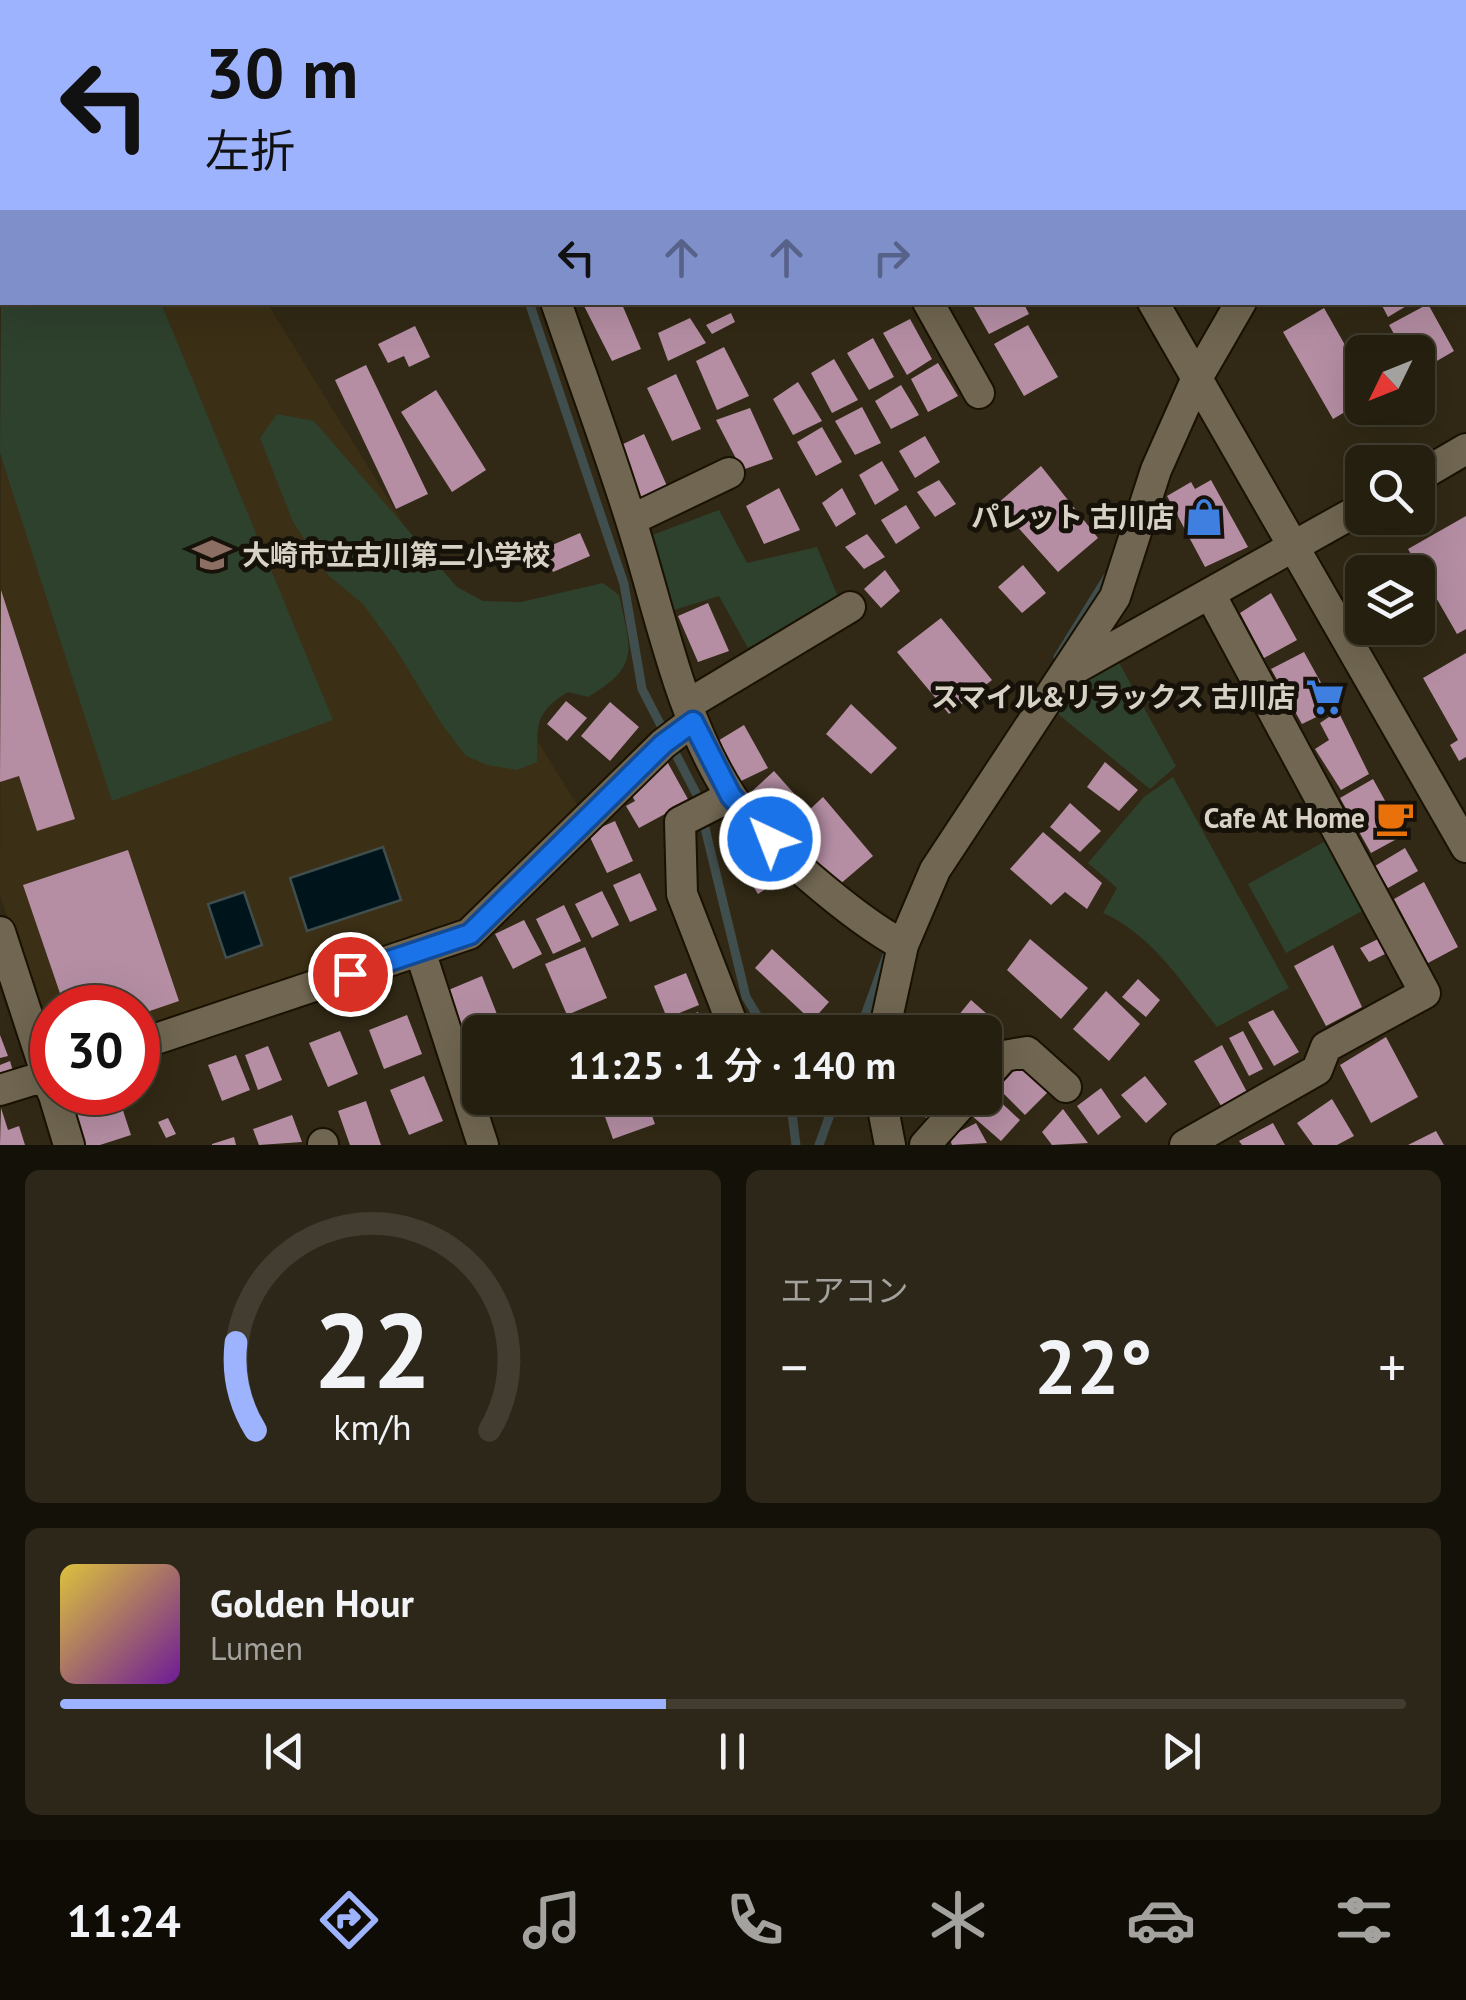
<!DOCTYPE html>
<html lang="ja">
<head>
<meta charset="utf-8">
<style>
  :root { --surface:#251f10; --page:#2d2719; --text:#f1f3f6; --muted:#a3a29f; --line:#423d30; --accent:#9eb3fd }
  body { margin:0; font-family:"PT Sans","Noto Sans JP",sans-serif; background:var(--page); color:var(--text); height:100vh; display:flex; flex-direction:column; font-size:38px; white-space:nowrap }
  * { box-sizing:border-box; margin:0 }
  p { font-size:32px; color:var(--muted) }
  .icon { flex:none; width:55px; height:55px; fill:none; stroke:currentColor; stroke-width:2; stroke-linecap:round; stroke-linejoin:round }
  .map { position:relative; height:1145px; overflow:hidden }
  .details { display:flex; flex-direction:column; gap:25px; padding:25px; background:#141109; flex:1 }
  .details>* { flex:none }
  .top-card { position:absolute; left:0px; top:0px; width:1468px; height:305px; box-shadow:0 10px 40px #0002,0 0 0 2px var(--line); background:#9eb3fd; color:#111; overflow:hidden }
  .needle { width:65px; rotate:227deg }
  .fabs { position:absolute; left:1345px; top:335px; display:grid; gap:20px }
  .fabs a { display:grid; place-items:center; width:90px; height:90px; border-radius:15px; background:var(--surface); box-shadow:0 10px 40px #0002,0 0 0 2px var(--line); font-size:50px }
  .speed { position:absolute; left:30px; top:985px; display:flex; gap:20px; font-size:50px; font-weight:700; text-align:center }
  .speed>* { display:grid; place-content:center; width:130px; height:130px; border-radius:50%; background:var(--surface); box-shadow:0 10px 40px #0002,0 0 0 2px var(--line); line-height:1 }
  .speed .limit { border:15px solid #d22; background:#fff; color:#111 }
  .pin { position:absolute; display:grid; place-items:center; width:85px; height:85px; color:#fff; margin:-42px; border:5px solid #fff; border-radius:50%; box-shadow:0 2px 10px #0007 }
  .me { position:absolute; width:110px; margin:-55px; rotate:317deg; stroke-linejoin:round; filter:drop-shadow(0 0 8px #0008) }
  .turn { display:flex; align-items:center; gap:35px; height:210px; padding:0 40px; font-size:45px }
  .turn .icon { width:130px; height:130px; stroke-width:2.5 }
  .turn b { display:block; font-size:70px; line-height:85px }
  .lanes { display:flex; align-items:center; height:95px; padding:0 40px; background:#0003; justify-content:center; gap:50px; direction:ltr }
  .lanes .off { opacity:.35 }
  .big { font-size:75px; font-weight:600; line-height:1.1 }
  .details .card { flex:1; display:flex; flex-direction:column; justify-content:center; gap:15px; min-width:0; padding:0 35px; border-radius:15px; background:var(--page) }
  .details .dial { align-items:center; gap:0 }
  .dial svg { height:260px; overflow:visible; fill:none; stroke:var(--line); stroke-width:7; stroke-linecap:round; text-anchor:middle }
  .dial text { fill:var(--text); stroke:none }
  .song { display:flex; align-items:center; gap:30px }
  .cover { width:120px; height:120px; border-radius:15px; background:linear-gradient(135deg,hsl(50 70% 55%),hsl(280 70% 35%)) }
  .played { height:10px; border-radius:5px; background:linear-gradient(90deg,var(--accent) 45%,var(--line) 45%) }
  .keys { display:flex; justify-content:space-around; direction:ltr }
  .heat { display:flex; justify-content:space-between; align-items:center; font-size:55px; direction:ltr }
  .details .tiles { flex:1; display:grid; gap:25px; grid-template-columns:1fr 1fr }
  .card:last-child { grid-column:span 2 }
  .trip { position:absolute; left:462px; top:1015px; width:540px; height:100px; border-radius:15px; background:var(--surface); box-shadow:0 10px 40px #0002,0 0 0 2px var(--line); font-weight:600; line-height:100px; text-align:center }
  .menu { display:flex; height:160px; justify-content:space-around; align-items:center; background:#0f0c06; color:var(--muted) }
  .menu .icon { width:70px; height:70px }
  .menu .on { color:var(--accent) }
  .menu b { font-size:45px; color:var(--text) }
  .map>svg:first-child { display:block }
  .built { fill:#3b2f15 }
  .green { fill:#2e412d }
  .water { fill:#00151b; stroke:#414e4e; stroke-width:2.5 }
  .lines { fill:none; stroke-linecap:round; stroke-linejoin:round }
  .stream { stroke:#414e4e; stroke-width:9 }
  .building { fill:#b58ea4 }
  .minor-casing { stroke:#191101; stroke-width:34 }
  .minor { stroke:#706651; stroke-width:30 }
  .route-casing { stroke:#114b97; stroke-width:25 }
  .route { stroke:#1a73e8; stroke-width:18 }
  .labels { text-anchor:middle; stroke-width:10; stroke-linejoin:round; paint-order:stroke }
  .poi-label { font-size:28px; font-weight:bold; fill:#d8d2c6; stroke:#16120a; text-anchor:end }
</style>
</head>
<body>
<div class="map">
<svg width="1466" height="1145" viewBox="0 0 1466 1145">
  <rect width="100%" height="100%" fill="#312915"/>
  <path class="built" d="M2 56V302L267 303 579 808 475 916 138 1029V1008H52V1051L0 895Z"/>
  <path class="green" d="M2 166V302L161 303 333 720 112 801 0 453Z
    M277 414 314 421 457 587 483 601 521 602 603 583 619 595C630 649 642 665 588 697L568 692C533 713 538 726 537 762L517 770 487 765 466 756 441 723 395 648 363 604 328 575 293 522 260 438Z
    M719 510 747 563 817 547 839 599 748 648 719 596 674 610 647 537Z
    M1118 661 1176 766 1150 789 1058 714 1084 681Z
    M1173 777 1289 988 1217 1027C1185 987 1152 934 1103 913L1117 888 1088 863 1144 797Z
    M1333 837 1371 906 1286 953 1248 884Z"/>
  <path class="water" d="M383 847 401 900 307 931 290 878Z
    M244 892 262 945 226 958 208 904Z"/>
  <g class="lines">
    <path class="stream" d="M435 0 436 2
      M1380 2 1382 0
      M529 302 624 584 642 689 697 795 746 997 767 1032
      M1058 657 1108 576
      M859 1032 887 955
      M790 1098 796 1145
      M819 1145 836 1098"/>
  </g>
  <path class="building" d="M582 302H621L641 349 612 361Z
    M971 302H1023L1029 314 989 334Z
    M1380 302H1413L1388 317Z
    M1428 304 1454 351 1418 372V352H1404L1389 325Z
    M1324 308 1362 375V402L1333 419 1283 332Z
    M731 313 735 322 712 334 706 325Z
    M690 318 706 343 668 361 658 333Z
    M910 319 932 359 907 375 883 333Z
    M1028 325 1058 377 1024 396 994 344Z
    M415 326 430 357 409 367 404 356 388 363 378 344Z
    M873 338 894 377 869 390 847 353Z
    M724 347 749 396 717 410 696 361Z
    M834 359 858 400 832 413 811 373Z
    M938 363 958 396 928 412 911 379Z
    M366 365 428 494 396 509 335 380Z
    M676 374 701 429 672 441 647 388Z
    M798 382 822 421 793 435 773 399Z
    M901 385 919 415 891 429 875 401Z
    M436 390 486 470 452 492 401 412Z
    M862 407 881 443 855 455 835 421Z
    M750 408 773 459 742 470 716 420Z
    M822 427 842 462 816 476 797 442Z
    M644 434 667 486 640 499 617 447Z
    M925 436 940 462 915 478 899 451Z
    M882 461 899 490 875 505 859 475Z
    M1041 466 1098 538 1058 572 997 504Z
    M939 480 956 504 935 517 917 492Z
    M1211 480 1248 547 1205 567 1167 496 1191 482 1195 489Z
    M779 488 800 530 764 544 746 506Z
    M842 488 856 514 836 527 822 503Z
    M906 505 920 528 896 544 881 520Z
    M1466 516V629L1457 634 1408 549Z
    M580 533 590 556 553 572 543 549Z
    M867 534 885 557 864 569 845 547Z
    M1023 565 1046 593 1022 613 998 587Z
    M885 570 900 591 881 608 864 589Z
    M1 590 75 819 37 831 19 776 0 782Z
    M1271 593 1297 640 1264 658 1240 613Z
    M708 603 729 651 698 662 678 616Z
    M941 618 992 680 949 714 897 652Z
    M1304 652 1335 708 1302 724 1271 669Z
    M1466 653V757L1459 761 1450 745 1458 740 1423 678Z
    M566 701 587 718 567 741 547 724Z
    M610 702 639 727 610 761 581 736Z
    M851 704 897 748 871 774 826 734Z
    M1338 711 1369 774 1341 790 1315 749 1329 740 1320 723Z
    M744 725 768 768 739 782 716 742Z
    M664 756 689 801 639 828 626 806 635 801 630 792Z
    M1105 762 1138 790 1119 811 1087 787Z
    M774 771 805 806 783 828 749 794Z
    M1373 779 1404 835 1371 853 1340 798Z
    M823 797 873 856 839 885 788 830Z
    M1070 803 1101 831 1080 852 1050 827Z
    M615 821 633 861 607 873 588 833Z
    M1043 832 1102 883 1087 909 1065 892 1051 905 1010 869Z
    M1405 848 1418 871 1388 888 1375 866Z
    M128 850 179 1001 138 1015V1008H65L23 885Z
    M765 860 779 880 758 894 745 873Z
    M640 873 657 910 630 922 613 885Z
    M1424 882 1458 947 1428 963 1394 899Z
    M602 891 619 925 592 938 575 904Z
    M564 905 581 941 553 954 536 919Z
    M524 920 542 954 513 969 495 934Z
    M1030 939 1088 988 1061 1019 1007 970Z
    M1378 939 1387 953 1369 962 1360 948Z
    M1333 945 1362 1007 1326 1026 1294 966Z
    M585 947 607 998 567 1015 545 964Z
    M772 949 829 1002 812 1021 755 968Z
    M686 973 699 1005 667 1018 654 986Z
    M482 976 502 1027 480 1032V1036L466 1041 446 991Z
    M1138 979 1160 1000 1146 1017 1122 997Z
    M1106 991 1140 1024 1109 1061 1073 1029Z
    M971 1000 1003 1028 985 1050V1032H957L949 1027Z
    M1273 1010 1299 1052 1274 1066 1248 1022Z
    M698 1012 707 1032H673L669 1025Z
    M582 1014 592 1032H568L563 1024Z
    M407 1015 422 1054 384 1069 369 1030Z
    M340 1031 358 1074 328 1087 309 1043Z
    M1243 1031 1263 1069 1249 1076 1229 1038Z
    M0 1035 8 1056 0 1058Z
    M1386 1037 1418 1097 1371 1123 1340 1065Z
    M1222 1045 1248 1094 1223 1109 1194 1061Z
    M268 1046 282 1080 258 1090 245 1055Z
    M236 1055 250 1090 222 1101 208 1065Z
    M10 1061 13 1071 0 1076V1065Z
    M1020 1064 1048 1092 1025 1115 998 1088Z
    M424 1076 443 1121 409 1135 390 1090Z
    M1145 1076 1167 1104 1146 1123 1121 1095Z
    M1101 1088 1121 1117 1098 1135 1077 1106Z
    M68 1092H117L131 1135 100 1145H86Z
    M992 1094 1020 1120 1001 1141 971 1115Z
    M487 1098H534L494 1115Z
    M697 1098H724L700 1106Z
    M904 1098H947L928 1119 902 1100Z
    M646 1099 655 1124 613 1139 604 1114Z
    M1332 1099 1354 1136 1337 1145H1313L1297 1123Z
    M366 1101 381 1145H350L338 1111Z
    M1 1108 8 1130 19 1126 25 1145H0Z
    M1063 1109 1088 1143 1052 1145 1042 1132Z
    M292 1115 302 1142 259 1145 253 1129Z
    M168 1118 176 1134 166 1138 158 1122Z
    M976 1123 987 1143 952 1145 949 1137Z
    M1273 1123 1285 1145H1242L1239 1141Z
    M1436 1131 1444 1145H1408Z
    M234 1137 236 1145H212V1144Z"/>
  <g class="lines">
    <g class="minor-casing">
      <path id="minor" d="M463 0V2
        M986 0 987 2
        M1400 2 1402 0
        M0 38 2 37
        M556 302C583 381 613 460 637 540 663 626 682 720 731 796 759 839 857 921 903 945
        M928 302 979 393
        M1153 302 1466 847
        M1418 477 1466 449
        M631 520 729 473
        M1071 671 1362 508
        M687 705 850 607
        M731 796 680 822 682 894 735 1031
        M0 932 52 1091
        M420 951 483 1145
        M884 1032 903 945 935 870 1115 597 1156 470 1196 380 1241 302
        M138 1045 469 934 663 744 693 721
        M985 1077 1004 1056 1027 1052 1066 1087
        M0 1090 52 1074
        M53 1092 69 1145
        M881 1098 890 1145
        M323 1144V1145
        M925 1145 967 1098
        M1185 1145 1317 1070 1326 1047 1425 993 1210 594"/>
    </g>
    <use href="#minor" class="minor"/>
  </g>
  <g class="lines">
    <g class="route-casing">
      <path id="route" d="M350 974 470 934 663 744 693 722 731 796 770 839"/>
    </g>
    <use href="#route" class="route"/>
  </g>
  <defs>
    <g id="shop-bare" transform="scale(3)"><path d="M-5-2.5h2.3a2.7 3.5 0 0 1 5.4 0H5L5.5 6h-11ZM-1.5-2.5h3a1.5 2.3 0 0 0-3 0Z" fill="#3f7fe0" stroke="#16120a" stroke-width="2.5" paint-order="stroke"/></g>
    <g id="school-bare" transform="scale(3)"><path d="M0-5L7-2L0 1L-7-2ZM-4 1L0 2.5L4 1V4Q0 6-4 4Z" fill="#8d6e63" stroke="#16120a" stroke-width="2.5" paint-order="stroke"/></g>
    <g id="supermarket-bare" transform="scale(3)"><path d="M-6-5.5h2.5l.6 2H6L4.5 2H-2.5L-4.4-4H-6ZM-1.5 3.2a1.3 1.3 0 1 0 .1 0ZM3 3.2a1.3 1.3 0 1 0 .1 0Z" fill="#3f7fe0" stroke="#16120a" stroke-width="2.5" paint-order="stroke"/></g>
    <g id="cafe-bare" transform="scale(3)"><path d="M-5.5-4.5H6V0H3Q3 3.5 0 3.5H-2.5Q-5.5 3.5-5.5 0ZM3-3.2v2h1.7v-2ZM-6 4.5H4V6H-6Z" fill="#e8710a" stroke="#16120a" stroke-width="2.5" paint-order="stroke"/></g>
  </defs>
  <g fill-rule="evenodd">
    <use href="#shop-bare" x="1204" y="517"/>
    <use href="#school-bare" x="212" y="555"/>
    <use href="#supermarket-bare" x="1325" y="697"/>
    <use href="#cafe-bare" x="1395" y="818"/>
  </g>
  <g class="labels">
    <g class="poi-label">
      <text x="1174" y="527">パレット 古川店</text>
      <text x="242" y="565" text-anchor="start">大崎市立古川第二小学校</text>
      <text x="1295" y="707">スマイル&amp;リラックス 古川店</text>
      <text x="1365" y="828">Cafe At Home</text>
    </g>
  </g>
</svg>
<div class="fabs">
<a><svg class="needle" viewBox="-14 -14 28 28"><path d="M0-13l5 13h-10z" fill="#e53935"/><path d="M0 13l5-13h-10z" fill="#a3a29f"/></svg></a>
<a><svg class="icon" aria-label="search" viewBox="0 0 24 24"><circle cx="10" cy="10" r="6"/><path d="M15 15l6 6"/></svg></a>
<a><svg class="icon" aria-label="layers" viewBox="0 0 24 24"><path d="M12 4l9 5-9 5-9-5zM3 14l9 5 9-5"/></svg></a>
</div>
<div class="speed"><div class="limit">30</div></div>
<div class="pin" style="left:350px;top:974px;background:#d93025"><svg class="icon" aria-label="arrive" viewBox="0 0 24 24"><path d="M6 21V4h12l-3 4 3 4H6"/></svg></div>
<svg class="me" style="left:770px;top:839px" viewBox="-20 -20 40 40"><circle r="17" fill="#1a73e8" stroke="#fff" stroke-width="3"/><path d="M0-11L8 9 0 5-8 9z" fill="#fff"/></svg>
<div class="trip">11:25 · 1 分 · 140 m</div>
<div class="top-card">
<div class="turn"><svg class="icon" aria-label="left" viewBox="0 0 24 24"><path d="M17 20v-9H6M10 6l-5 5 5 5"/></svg><div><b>30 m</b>左折</div></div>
<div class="lanes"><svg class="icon" aria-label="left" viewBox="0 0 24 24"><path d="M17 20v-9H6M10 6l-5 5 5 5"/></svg><svg class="icon off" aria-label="ahead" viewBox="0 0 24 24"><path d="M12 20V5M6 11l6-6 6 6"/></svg><svg class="icon off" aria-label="ahead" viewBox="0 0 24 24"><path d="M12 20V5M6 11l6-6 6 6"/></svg><svg class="icon off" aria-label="right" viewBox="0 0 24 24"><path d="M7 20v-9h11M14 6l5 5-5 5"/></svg></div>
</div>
</div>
<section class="details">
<div class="tiles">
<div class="card dial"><svg viewBox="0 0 100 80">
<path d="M14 69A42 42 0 1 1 86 69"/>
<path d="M14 69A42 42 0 0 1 8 42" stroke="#9eb3fd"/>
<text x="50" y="56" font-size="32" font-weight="700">22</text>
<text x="50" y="72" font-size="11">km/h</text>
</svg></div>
<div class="card"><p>エアコン</p>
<div class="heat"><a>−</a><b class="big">22°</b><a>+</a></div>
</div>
<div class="card">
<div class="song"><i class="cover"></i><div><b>Golden Hour</b><p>Lumen</p></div></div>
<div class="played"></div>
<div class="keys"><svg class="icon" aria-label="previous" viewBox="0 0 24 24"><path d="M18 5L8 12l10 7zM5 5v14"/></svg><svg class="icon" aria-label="pause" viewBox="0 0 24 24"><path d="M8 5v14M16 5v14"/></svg><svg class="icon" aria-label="next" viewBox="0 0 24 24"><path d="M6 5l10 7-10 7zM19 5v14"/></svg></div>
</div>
</div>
</section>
<nav class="menu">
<b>11:24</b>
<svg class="icon on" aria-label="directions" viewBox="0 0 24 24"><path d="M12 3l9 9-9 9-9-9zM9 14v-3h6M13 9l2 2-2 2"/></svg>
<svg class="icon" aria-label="music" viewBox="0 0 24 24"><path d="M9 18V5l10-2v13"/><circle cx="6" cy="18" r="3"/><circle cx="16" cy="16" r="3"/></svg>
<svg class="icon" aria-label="phone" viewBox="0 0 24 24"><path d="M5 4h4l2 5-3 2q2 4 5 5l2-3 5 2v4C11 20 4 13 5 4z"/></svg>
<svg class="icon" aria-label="climate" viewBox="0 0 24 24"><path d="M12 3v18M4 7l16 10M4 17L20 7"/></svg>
<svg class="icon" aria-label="car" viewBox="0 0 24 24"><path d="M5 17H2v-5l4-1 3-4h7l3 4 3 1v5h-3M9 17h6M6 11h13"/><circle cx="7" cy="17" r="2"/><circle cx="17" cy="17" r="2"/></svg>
<svg class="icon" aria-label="filters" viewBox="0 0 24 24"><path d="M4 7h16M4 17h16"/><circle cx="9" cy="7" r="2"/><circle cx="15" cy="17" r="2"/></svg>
</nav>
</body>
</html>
